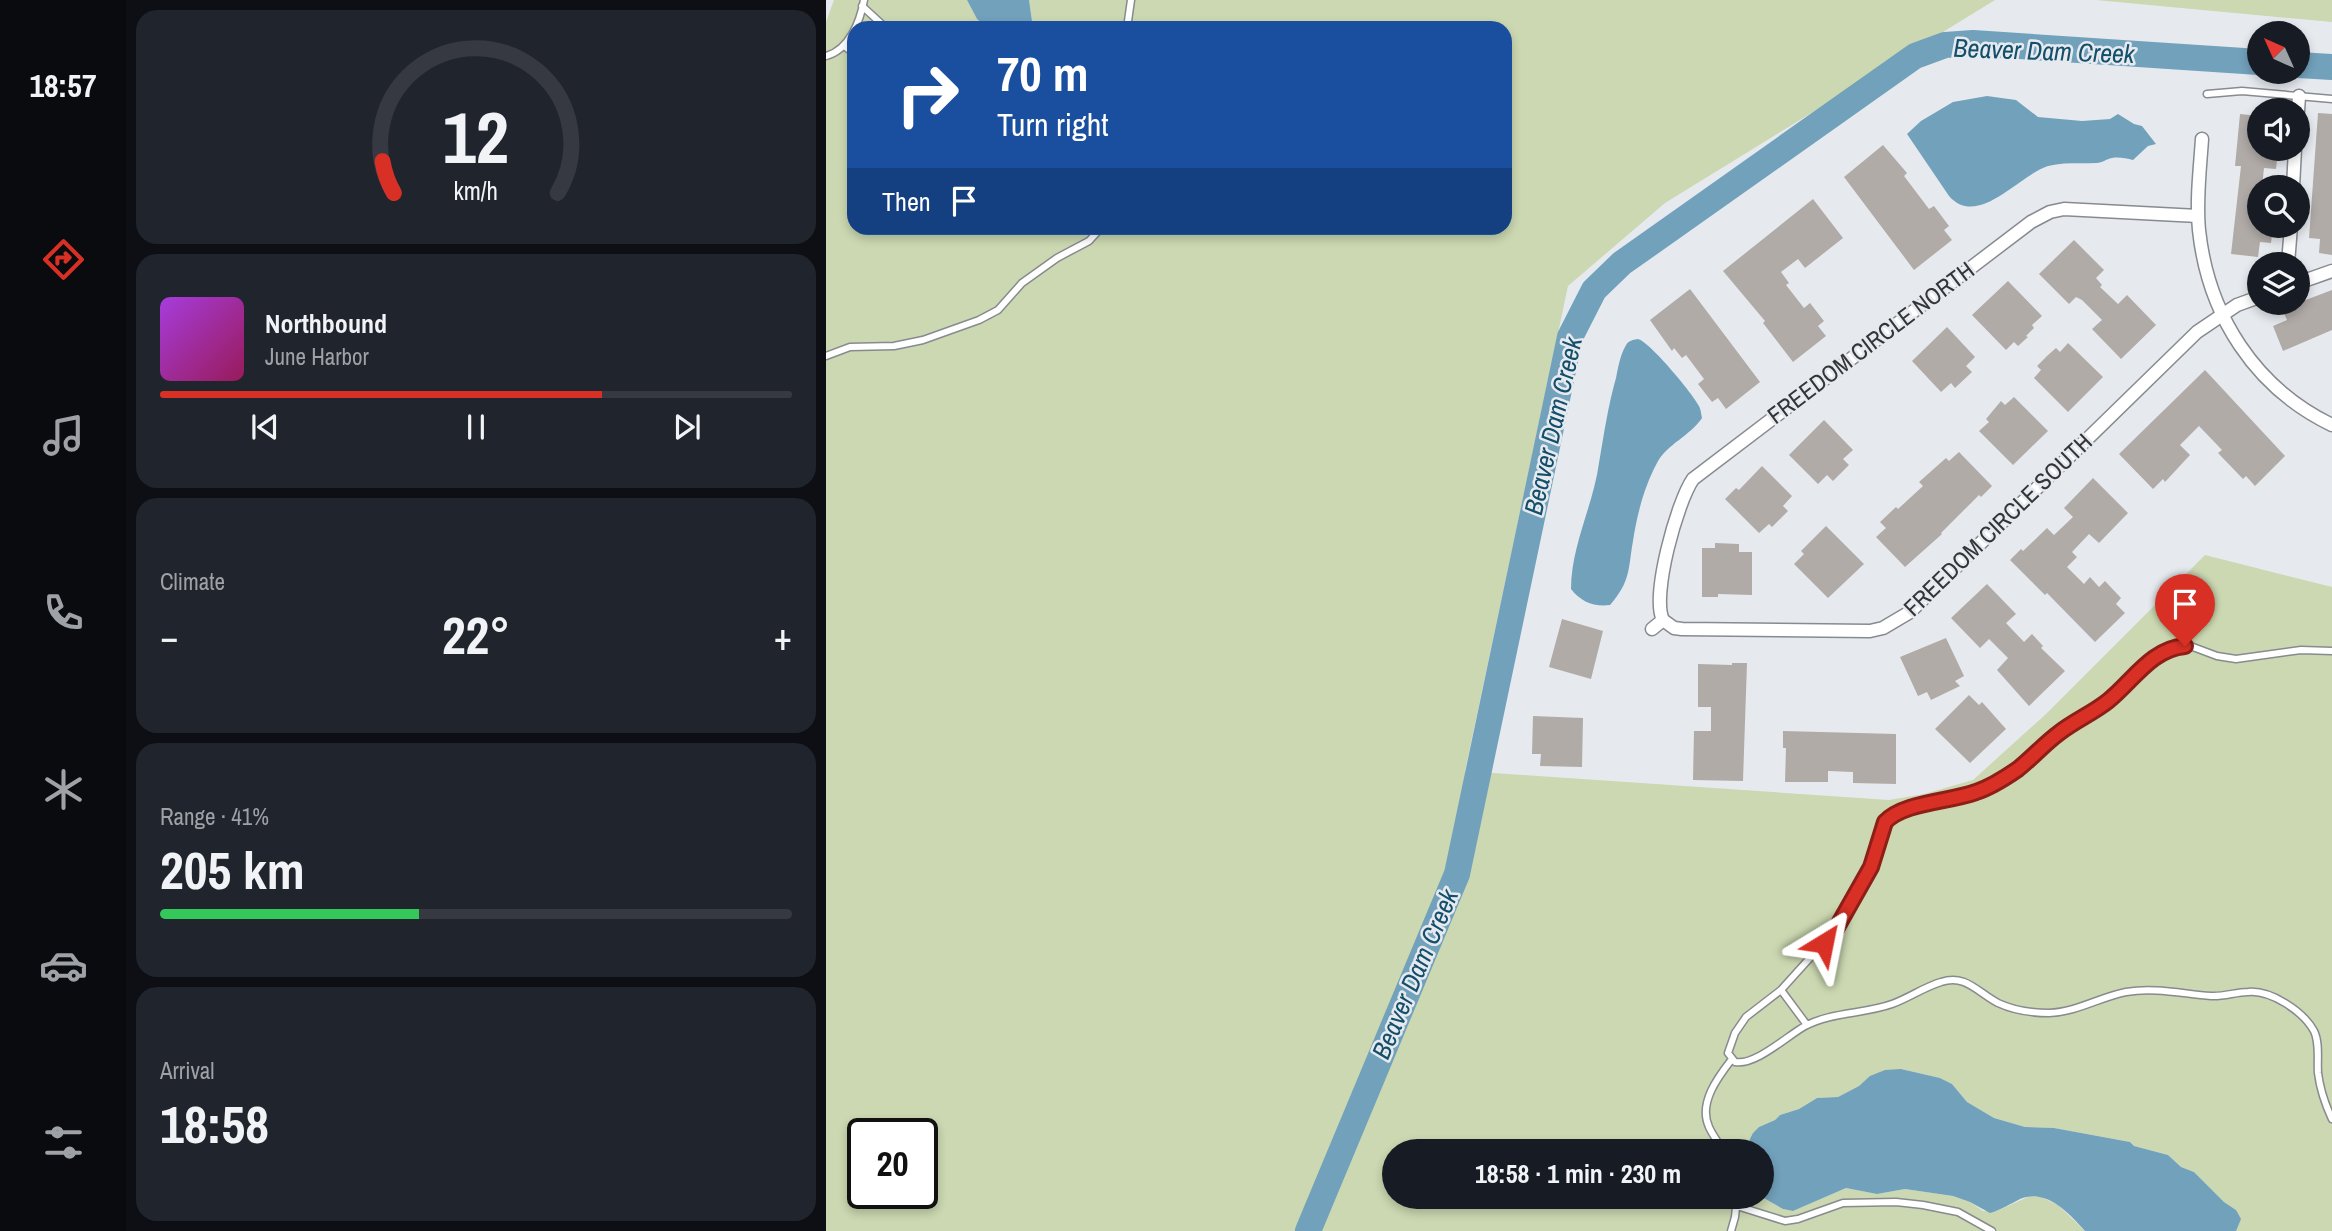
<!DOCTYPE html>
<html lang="en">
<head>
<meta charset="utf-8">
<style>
  :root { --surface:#171b24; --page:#20242c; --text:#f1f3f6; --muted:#9ea1a6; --line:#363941; --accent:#d93025 }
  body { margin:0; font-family:"Archivo Narrow",sans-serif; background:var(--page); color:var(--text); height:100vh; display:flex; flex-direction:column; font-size:26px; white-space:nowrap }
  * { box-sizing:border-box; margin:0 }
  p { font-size:23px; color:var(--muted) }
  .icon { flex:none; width:38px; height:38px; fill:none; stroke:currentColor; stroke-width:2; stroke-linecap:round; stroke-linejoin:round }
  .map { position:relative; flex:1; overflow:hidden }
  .panel { display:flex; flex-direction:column; gap:10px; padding:10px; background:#0d0f14; width:700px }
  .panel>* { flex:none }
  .top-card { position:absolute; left:21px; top:21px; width:665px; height:214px; border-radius:21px; box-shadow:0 4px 10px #0003; background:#1a4fa0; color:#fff; overflow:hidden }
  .needle { width:46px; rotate:315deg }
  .fabs { position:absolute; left:1421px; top:21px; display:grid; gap:14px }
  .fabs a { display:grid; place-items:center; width:63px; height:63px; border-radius:50%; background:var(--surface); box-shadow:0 4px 10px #0003; font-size:35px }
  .speed { position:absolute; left:21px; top:1118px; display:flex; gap:14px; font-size:35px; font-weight:700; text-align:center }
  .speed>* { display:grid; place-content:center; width:91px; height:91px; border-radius:50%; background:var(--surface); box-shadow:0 4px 10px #0003; line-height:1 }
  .speed .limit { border:4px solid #111; border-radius:10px; background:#fff; color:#111 }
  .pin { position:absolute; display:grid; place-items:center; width:60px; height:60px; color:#fff; margin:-72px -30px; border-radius:50% 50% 50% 0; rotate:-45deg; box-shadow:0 0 7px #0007 }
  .pin .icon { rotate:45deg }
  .me { position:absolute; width:77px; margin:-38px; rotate:35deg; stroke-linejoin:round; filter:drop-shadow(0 0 5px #0008) }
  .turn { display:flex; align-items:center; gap:24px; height:147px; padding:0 35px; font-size:32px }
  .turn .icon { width:91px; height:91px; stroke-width:2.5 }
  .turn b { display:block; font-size:49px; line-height:60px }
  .then { display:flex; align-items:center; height:66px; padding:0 35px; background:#0003; gap:14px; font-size:26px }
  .big { font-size:52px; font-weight:800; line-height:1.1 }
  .panel .card { flex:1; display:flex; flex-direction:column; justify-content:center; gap:10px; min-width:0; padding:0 24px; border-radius:21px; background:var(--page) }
  .panel .dial { align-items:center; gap:0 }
  .dial svg { height:182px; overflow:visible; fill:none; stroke:var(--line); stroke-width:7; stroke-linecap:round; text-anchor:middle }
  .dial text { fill:var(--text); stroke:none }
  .song { display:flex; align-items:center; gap:21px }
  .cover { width:84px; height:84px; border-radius:10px; background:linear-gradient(135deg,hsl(280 70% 55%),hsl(330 70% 35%)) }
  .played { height:7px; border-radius:4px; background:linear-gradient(90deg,var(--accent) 70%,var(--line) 70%) }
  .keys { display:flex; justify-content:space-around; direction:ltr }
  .heat { display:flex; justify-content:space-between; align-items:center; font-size:38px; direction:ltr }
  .charge { height:10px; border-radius:5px; background:linear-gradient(90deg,#34c759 41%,var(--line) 0) }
  .trip { position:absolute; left:556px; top:1139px; width:392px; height:70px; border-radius:35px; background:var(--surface); box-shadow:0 4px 10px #0003; font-weight:800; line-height:70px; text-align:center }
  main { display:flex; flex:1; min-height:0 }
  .dock { display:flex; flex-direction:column; width:126px; justify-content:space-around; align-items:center; background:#090b0e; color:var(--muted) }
  .dock .icon { width:49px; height:49px }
  .dock .selected { color:var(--accent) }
  .dock b { font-size:32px; color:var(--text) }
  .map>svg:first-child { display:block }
  .green { fill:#cbd8b1; fill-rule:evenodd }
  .water { fill:#72a1bc }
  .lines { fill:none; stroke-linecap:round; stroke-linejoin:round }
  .river { stroke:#72a1bc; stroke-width:26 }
  .building { fill:#b0aba7 }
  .service-casing { stroke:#878a8f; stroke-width:9 }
  .minor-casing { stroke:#878a8f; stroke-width:15 }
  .service { stroke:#fff; stroke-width:6 }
  .minor { stroke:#fff; stroke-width:12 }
  .route-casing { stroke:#8d1f18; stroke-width:18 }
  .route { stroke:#d93025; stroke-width:12 }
  .labels { text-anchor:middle; stroke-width:5; stroke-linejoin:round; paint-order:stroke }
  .street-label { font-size:24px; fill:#343537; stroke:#e6eaef }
  .water-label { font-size:26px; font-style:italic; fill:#134f6b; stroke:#e6eaef }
</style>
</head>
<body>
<main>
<nav class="dock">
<b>18:57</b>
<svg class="icon selected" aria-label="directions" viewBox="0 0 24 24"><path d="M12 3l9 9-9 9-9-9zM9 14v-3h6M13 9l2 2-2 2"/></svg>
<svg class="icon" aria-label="music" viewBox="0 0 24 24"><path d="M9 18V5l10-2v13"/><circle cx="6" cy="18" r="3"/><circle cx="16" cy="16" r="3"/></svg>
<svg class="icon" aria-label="phone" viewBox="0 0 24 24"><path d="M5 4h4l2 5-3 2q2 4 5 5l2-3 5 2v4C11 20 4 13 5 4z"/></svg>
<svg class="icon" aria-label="climate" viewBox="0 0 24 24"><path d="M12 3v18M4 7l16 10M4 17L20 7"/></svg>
<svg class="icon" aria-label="car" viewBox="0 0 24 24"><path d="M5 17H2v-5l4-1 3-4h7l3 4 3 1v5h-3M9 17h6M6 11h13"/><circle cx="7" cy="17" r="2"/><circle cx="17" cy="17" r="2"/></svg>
<svg class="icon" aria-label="filters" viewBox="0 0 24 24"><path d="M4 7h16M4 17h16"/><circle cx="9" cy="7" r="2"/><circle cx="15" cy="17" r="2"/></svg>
</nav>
<section class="panel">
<div class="card dial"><svg viewBox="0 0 100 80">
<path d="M14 69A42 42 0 1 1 86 69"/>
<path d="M14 69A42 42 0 0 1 9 55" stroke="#d93025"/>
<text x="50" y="56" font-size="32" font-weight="700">12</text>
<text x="50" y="72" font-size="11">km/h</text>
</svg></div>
<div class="card">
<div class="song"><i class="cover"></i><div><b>Northbound</b><p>June Harbor</p></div></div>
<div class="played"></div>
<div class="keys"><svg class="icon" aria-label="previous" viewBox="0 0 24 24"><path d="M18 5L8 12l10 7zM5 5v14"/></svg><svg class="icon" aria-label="pause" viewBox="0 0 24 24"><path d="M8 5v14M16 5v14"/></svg><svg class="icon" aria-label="next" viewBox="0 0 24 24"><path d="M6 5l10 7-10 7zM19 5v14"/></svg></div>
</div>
<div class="card"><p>Climate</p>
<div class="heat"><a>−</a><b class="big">22°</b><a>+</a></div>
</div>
<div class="card"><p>Range · 41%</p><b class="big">205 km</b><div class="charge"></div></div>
<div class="card"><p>Arrival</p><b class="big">18:58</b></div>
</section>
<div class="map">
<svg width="1506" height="1231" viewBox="0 0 1506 1231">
  <rect width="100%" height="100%" fill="#e6eaef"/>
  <path class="green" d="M8 0H141L151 19 161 28H28V228H679V28H207L203 0H1169L839 203 742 286 639 771 1063 800 1098 794 1147 780 1220 714 1379 555 1506 587V1231H1410V1210L1398 1202 1368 1172 1355 1167 1342 1155 1308 1146 1304 1142 1228 1128 1199 1127 1168 1118 1141 1102 1126 1084 1114 1078 1075 1069 1045 1076 1033 1086 1012 1097 991 1098 973 1109 954 1115 949 1120 933 1127 922 1143 921 1151 569 1152V1197H936L957 1209 967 1211 1020 1188 1051 1194 1079 1189 1127 1196 1144 1202 1157 1211H1171L1204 1196 1215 1197 1232 1205 1259 1231H0V22ZM37 1134H96V1194H37Z
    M1270 0H1506V22Z"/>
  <path class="water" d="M141 0H203L207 28H161L151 19Z
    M1161 96 1190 100 1212 117 1256 121 1284 119 1292 114 1308 124 1316 126 1330 144 1322 146 1307 160C1300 158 1292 157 1286 158 1280 159 1276 163 1271 163 1255 164 1238 162 1222 166 1193 175 1152 229 1123 196L1081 134 1095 121 1127 102Z
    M812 339C824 342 867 394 873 406 875 410 875 414 876 418 864 436 841 444 831 463 818 487 811 515 807 541 802 569 805 581 784 605 768 607 755 602 745 589 745 546 767 506 773 463 778 434 782 406 790 378 792 368 794 356 799 347 802 341 805 340 812 339Z
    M1075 1069 1114 1078 1126 1084 1141 1102 1168 1118 1199 1127 1228 1128 1304 1142 1308 1146 1342 1155 1355 1167 1368 1172 1398 1202 1410 1210 1415 1219 1410 1231H1259C1243 1213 1220 1188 1194 1199 1184 1204 1175 1210 1164 1213L1144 1202 1127 1196 1079 1189 1051 1194 1020 1188 967 1211 957 1209 936 1197V1152L921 1151 922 1143 927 1133 933 1127 949 1120 954 1115 973 1109 991 1098 1012 1097 1033 1086 1044 1076 1059 1070Z"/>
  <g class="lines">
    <path class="river" d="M1472 65 1506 67
      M482 1231 631 874 744 337 768 290 796 263 1089 56 1119 45 1147 43 1433 62"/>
  </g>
  <path class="building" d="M1492 113 1506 114V255L1493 253 1494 239 1483 238Z
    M1414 114 1433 116V149H1449V152H1452L1450 169 1438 168 1436 187H1433V226L1447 227 1445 243 1434 242 1432 257 1405 254 1415 166H1409Z
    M1057 145 1081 173 1078 176 1103 209 1108 206 1123 226 1118 230 1126 240 1088 270 1018 177Z
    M987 199 1017 238 979 268 972 259 955 272 963 283 960 285 978 308 984 303 998 321 992 326 1000 336 967 362 937 323 939 321 897 271Z
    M1248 240 1278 270 1270 278 1276 285 1274 287 1292 304 1301 295 1330 325 1295 359 1266 329 1276 320 1256 300 1250 297 1243 304 1213 274Z
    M1182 281 1216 316 1206 325 1208 328 1200 336 1202 337 1192 346 1188 342 1180 350 1146 315Z
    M864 289 934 382 900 409 892 398 886 402 872 384 878 379 860 355 856 358 848 348 846 351 824 320Z
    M1506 290V330L1457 351 1447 326 1461 320 1456 309Z
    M1121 327 1149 357 1140 366 1146 372 1129 388 1125 383 1115 392 1086 361Z
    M1242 343 1277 377 1242 412 1208 378 1215 370 1211 366 1221 356 1230 348 1234 352Z
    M1379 370 1459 456 1429 486 1420 476 1417 479 1392 453 1396 450 1373 426 1354 445 1364 455 1339 482 1337 479 1327 489 1293 454Z
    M1188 397 1222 431 1187 465 1153 431 1163 422 1160 419 1175 401 1179 405Z
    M998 420 1027 450 1017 459 1023 465 1007 481 1001 475 992 484 963 455Z
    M1133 452 1166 486 1155 497 1153 495 1115 533 1116 534 1079 567 1050 537 1060 528 1054 522 1070 507 1072 509 1097 486 1093 482 1120 458 1123 461Z
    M936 466 966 496 957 506 962 511 946 527 943 524 933 533 899 499 910 488 913 490Z
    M1267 478 1302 513 1273 543 1263 534 1246 552 1251 557 1241 567 1258 584 1264 577 1273 587 1279 581 1295 598 1290 604 1299 613 1269 642 1221 593 1219 595 1184 560 1195 549 1197 551 1221 528 1228 535 1247 517 1238 508Z
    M1000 526 1038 564 1002 598 968 564 978 554 975 551Z
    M889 543 913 544V552H926V595L892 594V597H876V548H889Z
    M1161 584 1190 614 1180 623 1198 642 1206 634 1217 646 1215 648 1239 671 1203 706 1171 670 1182 658 1163 639 1154 648 1125 618Z
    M736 619 777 631 765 679 723 667Z
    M1120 638 1138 676 1129 681 1134 686 1105 700 1101 692 1092 696 1074 657Z
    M906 663H921L917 781 867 780 868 731H885V707H872V664L906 665Z
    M1143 695 1153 705 1156 702 1180 729 1144 763 1109 729Z
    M707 716 757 718 756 767 714 766 715 754H706Z
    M957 731 1070 734V784L1027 783V772L1002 771V782H959L960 748H957Z"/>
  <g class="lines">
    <g class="service-casing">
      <path id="service" d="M36 6 60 28
        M301 28 305 0
        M18 46 28 53
        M0 56C23 50 34 22 38 0
        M1381 94 1416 91 1506 99
        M0 356 24 347 68 346 97 340 153 320 172 310 196 283 231 258 263 241 275 228
        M1506 651 1475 650 1410 659 1391 656 1367 647 1343 650 1318 667 1285 699 1233 733 1192 769 1175 779 1149 793 1075 809 1059 822 1045 867 1010 929 955 990 920 1017 909 1033 902 1053 909 1062C929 1066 961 1036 979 1026 1005 1012 1038 1014 1066 1004 1083 998 1098 987 1115 982 1140 974 1151 992 1172 1003 1187 1010 1206 1013 1223 1013 1251 1012 1274 997 1300 992 1329 987 1357 994 1385 996 1397 997 1410 992 1422 992 1445 990 1477 1011 1488 1031 1494 1043 1491 1060 1492 1073 1494 1089 1499 1104 1506 1119
        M955 990 981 1025
        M898 1152C893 1143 887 1136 883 1127 872 1103 892 1077 906 1059
        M911 1206 959 1221 972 1219 1017 1203 1070 1202 1097 1205 1132 1212 1166 1231
        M905 1231 909 1217 911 1197"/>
    </g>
    <g class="minor-casing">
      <path id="minor" d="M1472 111 1473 96
        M1376 139C1374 169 1370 200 1373 230 1382 315 1429 388 1506 425
        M1467 187 1469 149
        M1462 264 1465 226
        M1472 283 1506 271
        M837 620C825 596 851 502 867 479L1205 222 1224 212 1238 209 1372 216
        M826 629 837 620 848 628 856 629 1044 631 1057 628 1084 612 1371 332 1411 305 1433 297"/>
    </g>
    <use href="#service" class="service"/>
    <use href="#minor" class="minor"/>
  </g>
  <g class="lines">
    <g class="route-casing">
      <path id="route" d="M998 943 1010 929 1045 867 1059 822C1078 802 1123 802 1150 792 1165 787 1179 778 1192 769 1206 758 1218 744 1233 733 1248 721 1267 713 1282 701 1307 681 1325 649 1359 646"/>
    </g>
    <use href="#route" class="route"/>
  </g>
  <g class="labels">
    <g class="street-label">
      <text transform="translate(1045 343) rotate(-37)" y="8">FREEDOM CIRCLE NORTH</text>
      <text transform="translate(1172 525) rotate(-44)" y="8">FREEDOM CIRCLE SOUTH</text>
    </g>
    <g class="water-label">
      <text transform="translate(1218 51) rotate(2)" y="9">Beaver Dam Creek</text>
      <text transform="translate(727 426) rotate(-77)" y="9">Beaver Dam Creek</text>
      <text transform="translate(589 974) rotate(-67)" y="9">Beaver Dam Creek</text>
    </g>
  </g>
</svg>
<div class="fabs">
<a><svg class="needle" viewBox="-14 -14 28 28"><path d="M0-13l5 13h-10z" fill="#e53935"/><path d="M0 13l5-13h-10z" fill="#9ea1a6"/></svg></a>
<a><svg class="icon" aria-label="sound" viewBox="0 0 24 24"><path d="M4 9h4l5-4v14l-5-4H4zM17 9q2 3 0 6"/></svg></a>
<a><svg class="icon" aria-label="search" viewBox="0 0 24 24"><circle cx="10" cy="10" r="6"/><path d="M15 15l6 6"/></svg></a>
<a><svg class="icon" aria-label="layers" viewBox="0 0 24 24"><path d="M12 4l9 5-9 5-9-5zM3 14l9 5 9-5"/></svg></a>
</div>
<div class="speed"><div class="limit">20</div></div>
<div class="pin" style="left:1359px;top:646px;background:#d93025"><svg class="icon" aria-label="arrive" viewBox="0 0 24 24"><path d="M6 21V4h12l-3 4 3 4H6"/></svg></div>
<svg class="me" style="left:998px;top:943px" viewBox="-20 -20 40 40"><path d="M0-17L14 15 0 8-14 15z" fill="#d93025" stroke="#fff" stroke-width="4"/></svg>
<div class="trip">18:58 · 1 min · 230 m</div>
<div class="top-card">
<div class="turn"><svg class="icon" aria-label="right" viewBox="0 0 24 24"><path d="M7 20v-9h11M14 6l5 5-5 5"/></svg><div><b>70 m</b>Turn right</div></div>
<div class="then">Then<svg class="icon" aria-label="arrive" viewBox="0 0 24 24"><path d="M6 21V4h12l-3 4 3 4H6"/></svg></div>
</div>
</div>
</main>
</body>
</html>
